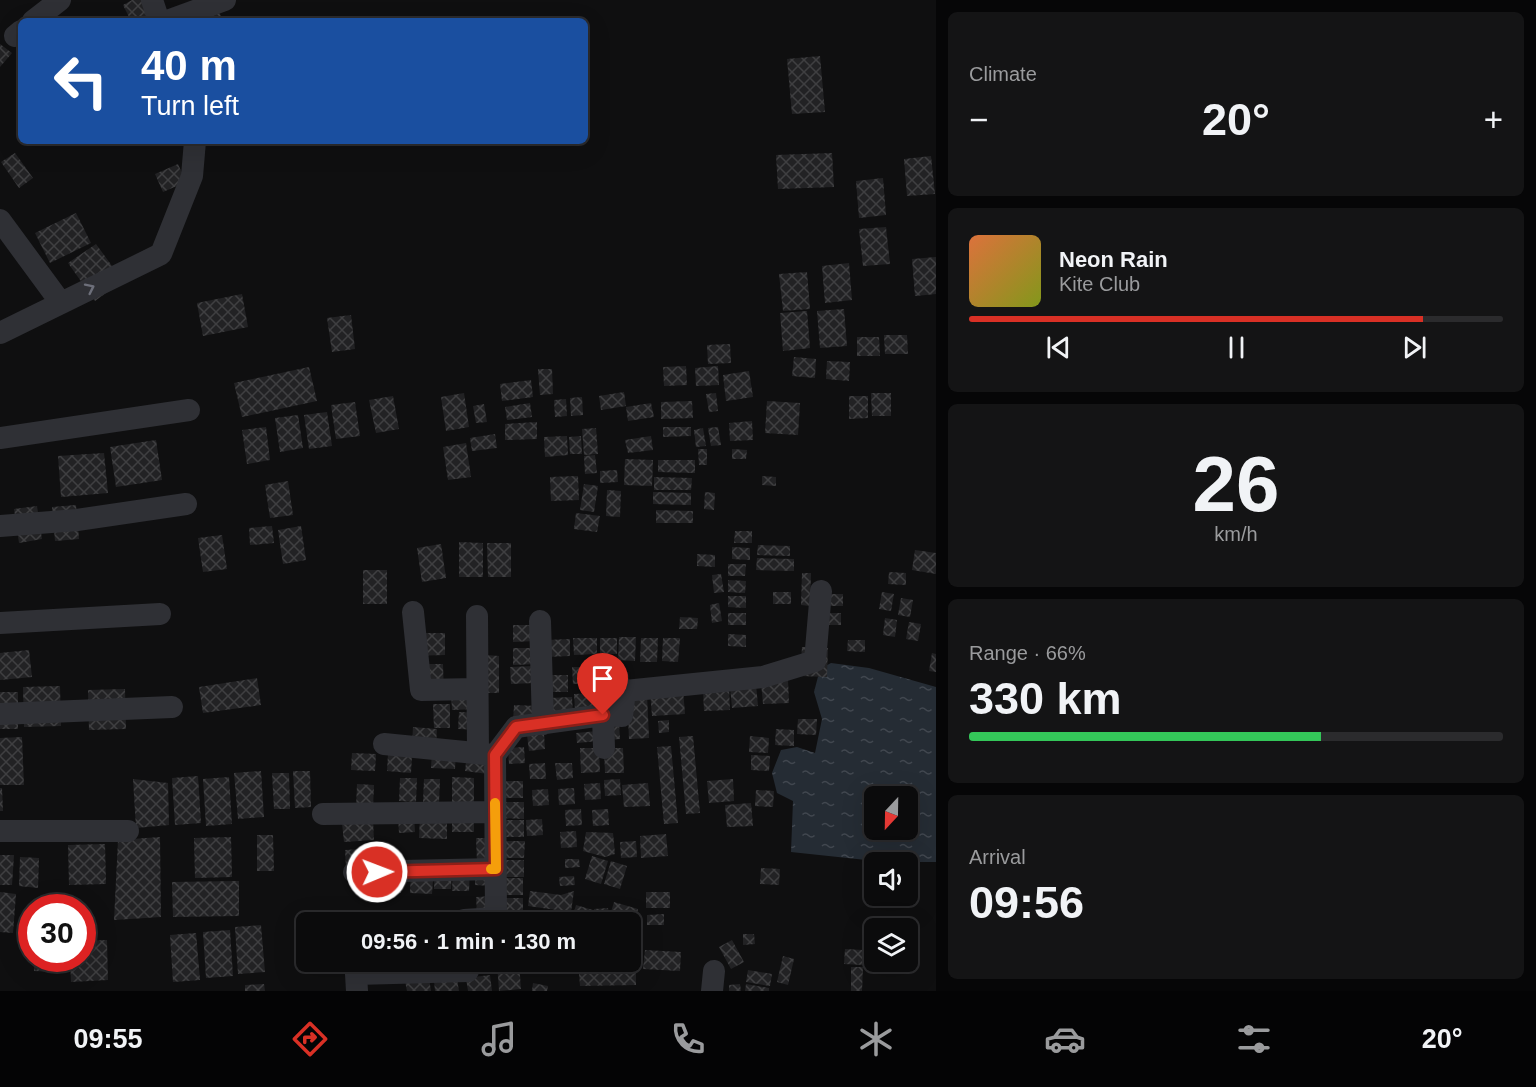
<!DOCTYPE html>
<html lang="en">
<head>
<meta charset="utf-8">
<style>
  :root { --surface:#0b0b0c; --page:#141415; --text:#f1f3f6; --muted:#9a9b9d; --line:#2b2b2d; --accent:#d93025 }
  body { margin:0; font-family:Helvetica,sans-serif; background:var(--page); color:var(--text); height:100vh; display:flex; flex-direction:column; font-size:22px; white-space:nowrap }
  * { box-sizing:border-box; margin:0 }
  p { font-size:20px; color:var(--muted) }
  .icon { flex:none; width:33px; height:33px; fill:none; stroke:currentColor; stroke-width:2; stroke-linecap:round; stroke-linejoin:round }
  .map { position:relative; flex:1; overflow:hidden }
  .panel { display:flex; flex-direction:column; gap:12px; padding:12px; background:#060607; width:600px }
  .panel>* { flex:none }
  .hud { position:absolute; left:18px; top:18px; width:570px; height:126px; border-radius:9px; box-shadow:0 6px 24px #0002,0 0 0 2px var(--line); background:#1a4fa0; color:#fff; overflow:hidden }
  .needle { width:39px; rotate:202deg }
  .controls { position:absolute; left:864px; top:786px; display:grid; gap:12px }
  .controls a { display:grid; place-items:center; width:54px; height:54px; border-radius:9px; background:var(--surface); box-shadow:0 6px 24px #0002,0 0 0 2px var(--line); font-size:30px }
  .speed { position:absolute; left:18px; top:894px; display:flex; gap:12px; font-size:30px; font-weight:700; text-align:center }
  .speed>* { display:grid; place-content:center; width:78px; height:78px; border-radius:50%; background:var(--surface); box-shadow:0 6px 24px #0002,0 0 0 2px var(--line); line-height:1 }
  .speed .limit { border:9px solid #d22; background:#fff; color:#111 }
  .pin { position:absolute; display:grid; place-items:center; width:51px; height:51px; color:#fff; margin:-62px -26px; border-radius:50% 50% 50% 0; rotate:-45deg; box-shadow:0 0 6px #0007 }
  .pin .icon { rotate:45deg }
  .me { position:absolute; width:66px; margin:-33px; rotate:89deg; stroke-linejoin:round; filter:drop-shadow(0 0 4px #0008) }
  .turn { display:flex; align-items:center; gap:21px; height:126px; padding:0 24px; font-size:27px }
  .turn .icon { width:78px; height:78px; stroke-width:2.5 }
  .turn b { display:block; font-size:42px; line-height:51px }
  .big { font-size:45px; font-weight:700; line-height:1.1 }
  .panel .widget { flex:1; display:flex; flex-direction:column; justify-content:center; gap:9px; min-width:0; padding:0 21px; border-radius:9px; background:var(--page) }
  .panel .dial { align-items:center; gap:0 }
  .dial b { font-size:78px; line-height:1 }
  .song { display:flex; align-items:center; gap:18px }
  .cover { width:72px; height:72px; border-radius:9px; background:linear-gradient(135deg,hsl(20 70% 55%),hsl(70 70% 35%)) }
  .played { height:6px; border-radius:3px; background:linear-gradient(90deg,var(--accent) 85%,var(--line) 85%) }
  .keys { display:flex; justify-content:space-around; direction:ltr }
  .heat { display:flex; justify-content:space-between; align-items:center; font-size:33px; direction:ltr }
  .charge { height:9px; border-radius:4px; background:linear-gradient(90deg,#34c759 66%,var(--line) 0) }
  .trip { position:absolute; left:296px; top:912px; width:345px; height:60px; border-radius:9px; background:var(--surface); box-shadow:0 6px 24px #0002,0 0 0 2px var(--line); font-weight:700; line-height:60px; text-align:center }
  .menu { display:flex; height:96px; justify-content:space-around; align-items:center; background:#040405; color:var(--muted) }
  .menu .icon { width:42px; height:42px }
  .menu .on { color:var(--accent) }
  .menu b { font-size:27px; color:var(--text) }
  main { display:flex; flex:1; min-height:0 }
  .map>svg:first-child { display:block }
  .water { fill:url(#water-ripples); fill-rule:evenodd }
  .building { fill:url(#building-cross-hatch) }
  .lines { fill:none; stroke-linecap:round; stroke-linejoin:round }
  .minor { stroke:#2f3035; stroke-width:22 }
  .oneway { stroke:#6d6f7a }
  .route-casing { stroke:#8d1f18; stroke-width:15 }
  .route { stroke:#d93025; stroke-width:10 }
  .slow { stroke:#f59e0b; stroke-width:10 }
</style>
</head>
<body>
<main>
<div class="map">
<svg width="936" height="991" viewBox="0 0 936 991">
  <defs>
    <pattern id="water-ripples" width="26" height="14" patternUnits="userSpaceOnUse" patternTransform="scale(1.5)"><rect width="26" height="14" fill="#252c34"/><path d="M2 4q2-2 4 0t4 0M15 11q2-2 4 0t4 0" fill="none" stroke="#41474f"/></pattern>
    <pattern id="building-cross-hatch" width="8" height="8" patternUnits="userSpaceOnUse" patternTransform="scale(1.5)"><rect width="8" height="8" fill="#222224"/><path d="M0 0l8 8M0 8l8-8" fill="none" stroke="#3f3f41"/></pattern>
  </defs>
  <rect width="100%" height="100%" fill="#0f0f10"/>
  <path class="water" d="M831 663 869 668 936 687V862H885L791 852 793 801 777 793 772 773 781 750 797 747 815 753 822 719 814 692 820 669ZM874 796H908V830H874Z"/>
  <path class="building" d="M132 0H141L151 18 144 21H131L123 5Z
    M217 7 223 21H196Z
    M0 44 12 53 0 67Z
    M820 56 825 112 792 114 787 59Z
    M15 153 33 178 19 188 1 162Z
    M832 153 834 187 778 189 776 155Z
    M931 156 935 194 907 196 904 159Z
    M178 164 186 182 163 192 155 174Z
    M883 178 886 215 859 218 856 181Z
    M76 213 91 243 50 263 35 233Z
    M886 227 890 264 863 266 859 229Z
    M96 244 123 281 95 301 68 263Z
    M936 257V294L915 296 912 259Z
    M849 263 852 300 825 303 822 266Z
    M807 272 810 309 783 311 779 274Z
    M242 294 248 327 203 336 197 303Z
    M844 309 847 346 820 348 817 311Z
    M807 311 810 348 783 351 780 313Z
    M351 315 355 349 332 352 327 318Z
    M884 335H907L908 354H885Z
    M857 337H879L880 356H857Z
    M730 344 731 363 708 364 707 345Z
    M794 357 816 359 815 378 792 376Z
    M827 361 850 362 849 381 826 379Z
    M686 366 687 385 664 386 663 367Z
    M718 366 719 385 696 386 695 368Z
    M309 367 317 401 242 417 234 383Z
    M538 369H552L553 394 540 395Z
    M749 371 753 397 726 401 723 375Z
    M531 380 533 397 502 401 500 384Z
    M624 392 626 406 601 410 599 396Z
    M464 393 469 427 446 431 441 397Z
    M716 393 718 411 709 412 706 394Z
    M871 393H891V416H872Z
    M393 396 399 429 376 433 369 400Z
    M849 396H868V418L849 419Z
    M582 397 583 415 571 416 570 398Z
    M566 399 567 416 555 417 554 400Z
    M692 401 693 418 661 419V402Z
    M767 401 800 403 798 435 765 433Z
    M355 402 360 436 336 439 331 405Z
    M530 403 532 417 507 420 505 407Z
    M651 403 654 417 628 421 626 407Z
    M484 404 487 422 476 423 473 406Z
    M327 412 332 446 309 449 304 415Z
    M298 415 303 448 280 452 275 418Z
    M752 421 753 440 730 441 729 423Z
    M537 422V439L505 440V424Z
    M266 427 270 460 247 464 242 430Z
    M663 427H691V436L663 437Z
    M718 427 721 445 711 446 708 428Z
    M596 428 598 454 584 455 582 429Z
    M703 428 706 446 696 447 694 430Z
    M495 434 497 448 472 451 470 438Z
    M567 436 568 455 545 457 544 437Z
    M581 436 582 454H570L569 437Z
    M651 436 653 450 628 453 625 440Z
    M156 440 162 480 116 487 110 447Z
    M466 443 471 477 448 480 443 447Z
    M698 449H707V465H699Z
    M732 449 747 450 746 459H732Z
    M104 453 108 493 61 497 58 456Z
    M595 455 597 473 585 474 584 456Z
    M625 459 653 460 652 486 624 485Z
    M658 460H695V473L658 472Z
    M617 470 618 482 600 483V471Z
    M578 476 579 500 551 501 550 477Z
    M762 476 776 477V486L762 485Z
    M654 477 692 478 691 490H654Z
    M288 481 293 515 270 518 265 485Z
    M584 484 598 486 594 512 580 510Z
    M607 490 621 491 620 517 606 516Z
    M653 492 691 493V505L653 504Z
    M705 492 715 493 714 510 704 509Z
    M76 505 79 539 55 541 52 507Z
    M37 506 42 539 19 543 14 509Z
    M656 510 693 511V523H656Z
    M576 513 600 516 597 532 574 529Z
    M272 526 274 543 250 545 249 528Z
    M301 526 306 560 283 564 278 530Z
    M735 531H752V543H734Z
    M222 535 227 569 203 572 198 538Z
    M459 542 483 543V577H459Z
    M487 543H511V577H488Z
    M441 544 446 578 422 582 417 548Z
    M758 545 790 546V556L757 555Z
    M732 547 750 548V560L732 559Z
    M915 550 936 553V574L912 570Z
    M697 554 715 555V567L697 566Z
    M757 558 794 559V571L756 570Z
    M728 564H746L745 576H728Z
    M363 570H387V604H363Z
    M889 572 906 573V585L888 584Z
    M802 573H811L810 606 801 605Z
    M721 574 724 592 714 593 712 575Z
    M728 580 746 581 745 593 728 592Z
    M773 592H791V604H773Z
    M882 592 894 594 891 611 879 609Z
    M826 594H843V606H825Z
    M728 596H746V608L728 607Z
    M901 598 913 600 910 617 898 615Z
    M719 603 722 621 712 623 710 605Z
    M728 613H746V625H728Z
    M824 613H841V625H824Z
    M680 617 698 618 697 629H679Z
    M885 618 897 620 895 637 883 635Z
    M909 622 921 624 918 641 906 639Z
    M513 625H537V641L513 642Z
    M408 633H445V655L409 656Z
    M728 634 746 635V647L728 646Z
    M619 637H636L635 661 618 660Z
    M573 638H597V654L574 655Z
    M600 638H617V654H600Z
    M641 638H658L657 662H640Z
    M663 638H680L678 662 662 661Z
    M570 639V656L546 657V640Z
    M848 640H865V652L847 651Z
    M802 647 828 648 827 677 800 676Z
    M513 648H537V664L513 665Z
    M29 650 32 677 0 680V653Z
    M932 653 936 654V672L929 671Z
    M487 655 499 656V693H486Z
    M413 664H443L444 695Z
    M534 666 535 683 511 684 510 667Z
    M572 667H596L597 683 573 684Z
    M628 672 629 689 605 690 604 673Z
    M544 675H568V692H544Z
    M257 678 261 705 203 713 199 687Z
    M788 680 789 703 763 704 761 682Z
    M756 684 758 706 732 708 730 686Z
    M60 686 61 726 24 727 23 687Z
    M729 687 730 710 704 711 703 689Z
    M125 689 126 729 89 730 88 690Z
    M683 689 685 714 652 716 650 691Z
    M0 692H18V729H0Z
    M475 692 476 709 452 710 451 693Z
    M598 693 599 709 575 710 574 694Z
    M627 694H647L649 738 629 739Z
    M604 695H621L620 711 604 710Z
    M572 697 573 714 549 715 548 698Z
    M433 704H450V728H434Z
    M514 705 538 706 537 723 513 722Z
    M459 712 483 713 482 730 458 729Z
    M798 719H817L816 735 797 734Z
    M669 720V732L659 733 658 721Z
    M619 723 620 739 604 740 603 724Z
    M413 727 437 729 436 745 412 744Z
    M776 729 794 730V746L775 745Z
    M598 731 599 741 577 743 576 733Z
    M544 734 545 749 529 751 527 735Z
    M693 736 700 813 686 814 679 737Z
    M750 736 769 738 768 753 749 752Z
    M22 737 24 785H0V738Z
    M671 746 678 823 664 824 657 747Z
    M524 747 525 763 509 764 508 748Z
    M580 748H599L600 772 581 773Z
    M604 748H623L624 773H605Z
    M432 751 456 753 455 769 431 768Z
    M352 753 376 754 375 771 351 770Z
    M388 754 412 756 411 773 387 771Z
    M467 754 490 757 488 774 465 771Z
    M751 755 770 756 769 771 751 770Z
    M545 763 546 779H530L529 764Z
    M555 763H572L573 778 557 780Z
    M261 771 264 817 238 819 234 773Z
    M293 771H310L311 807 295 808Z
    M272 773H289L290 809H274Z
    M198 776 201 823 175 825 172 778Z
    M229 777 232 824 206 826 203 779Z
    M452 777 474 778V832H452Z
    M400 778H417L416 802 399 801Z
    M133 779 168 783 169 825 136 828Z
    M424 779H440L439 803 423 802Z
    M620 779 621 795 605 796 604 780Z
    M733 779 734 801 709 803 707 781Z
    M499 781H523V798H499Z
    M600 783 601 799 585 800 584 784Z
    M648 783 650 806 624 807 622 785Z
    M357 784 374 785 373 808H356Z
    M0 788H2L3 811H0Z
    M574 788 575 804 559 805 558 789Z
    M548 789 549 805 533 806 532 790Z
    M756 790 774 791 773 807 755 806Z
    M500 802H524V819L500 818Z
    M751 803 753 826 727 827 725 805Z
    M581 809 582 825 566 826 565 810Z
    M608 809 609 825 593 826 592 810Z
    M414 816 415 832 399 833 398 817Z
    M420 816H447V839L419 838Z
    M542 819 543 835 527 836 526 820Z
    M500 820H524V837H500Z
    M373 821 374 840 344 842 342 823Z
    M576 831 577 847 561 848 560 832Z
    M586 832 613 833 615 854 605 857 583 851Z
    M666 834 668 856 641 858 640 836Z
    M257 835H273L274 871H257Z
    M160 837 161 917 114 920 118 840Z
    M231 837 232 877 195 878 194 838Z
    M476 838H492L493 861 477 862Z
    M501 841H525L524 858H501Z
    M636 841 637 857 621 858 620 842Z
    M105 844 106 884 69 885 68 845Z
    M375 848 376 866 346 869 345 850Z
    M0 855H14L12 885H0Z
    M592 856 608 861 601 884 585 879Z
    M20 857 39 858 38 888 19 886Z
    M565 859H579L580 867 565 868Z
    M500 860H524V877H500Z
    M611 861 627 866 620 889 604 884Z
    M411 865 434 866 432 894 410 893Z
    M435 865H452L451 889H434Z
    M453 867H470L469 891H452Z
    M761 868 780 869 779 885 760 884Z
    M476 869 491 886 475 885Z
    M574 876 575 885 560 886 559 877Z
    M500 878H523V895H499Z
    M239 881V916L173 917 172 882Z
    M401 884V893H387L386 885Z
    M530 891 561 895 574 891 571 912 528 906Z
    M0 892 16 894 13 933 0 932Z
    M646 892H670V908H646Z
    M492 896 493 912 477 913 476 897Z
    M499 898H523V915H499Z
    M614 902 638 909 636 919 611 912Z
    M576 905 593 910 589 922H571Z
    M608 908 609 917H595L594 909Z
    M543 911 559 916 557 922H539Z
    M664 914V925H647V915Z
    M615 916 639 922 636 932 630 931V922H613Z
    M461 918V922H439L438 920Z
    M261 925 265 972 238 974 235 927Z
    M230 930 233 976 206 978 203 932Z
    M196 933 200 980 173 982 170 935Z
    M743 934H754L755 944 743 945Z
    M107 940 108 980 71 982 70 958H82V941Z
    M732 940 744 962 731 969 719 947Z
    M845 949 863 950V965L844 964Z
    M645 950 681 952 680 971 643 969Z
    M630 951H635V962H630Z
    M867 953H874V963H867Z
    M783 956 794 959 788 985 777 982Z
    M34 958H54L53 972 34 971Z
    M519 962 521 989 499 991 497 963Z
    M851 967H863L862 991H851Z
    M748 970 772 974 770 986 746 982Z
    M636 973V985L580 986 579 974Z
    M490 975 492 991H468L466 978Z
    M429 978 431 991H407L405 981Z
    M457 979 459 991H435L434 981Z
    M533 983 548 986 547 991H532Z
    M264 984 265 991H245V985Z
    M740 984 741 991H729V985Z
    M746 984 769 988V991H745Z"/>
  <g class="lines">
    <path class="minor" d="M152 0 159 21
      M33 21 60 0
      M167 21 225 0
      M15 36 21 31
      M0 220 61 303
      M0 333 161 254 192 176 195 141
      M0 438 189 410
      M0 526 77 520 186 504
      M413 612 421 690 477 689
      M477 616 478 753
      M540 621 543 724
      M0 623 160 614
      M0 714 172 707
      M603 715 622 716 625 691 763 677 815 661 821 591
      M384 744 495 755 496 918 464 920V922
      M495 755 516 727 603 715 604 748
      M323 814 495 812
      M0 831H128
      M354 872 496 869
      M357 991 356 974 468 971V962
      M712 991 714 971"/>
  </g>
  <defs><path id="oneway-chevron" d="M-2-3.5L2.5 0L-2 3.5" fill="none" stroke-width="1.6" stroke-linecap="round" stroke-linejoin="round" transform="scale(1.5)"/></defs>
  <use class="oneway" href="#oneway-chevron" transform="translate(90 288) rotate(-26)"/>
  <g class="lines">
    <g class="route-casing">
      <path id="route" d="M377 872 496 869 495 755 516 727 603 715"/>
    </g>
    <use href="#route" class="route"/>
    <path class="slow" d="M491 869H496L495 803"/>
  </g>
</svg>
<div class="controls">
<a><svg class="needle" viewBox="-14 -14 28 28"><path d="M0-13l5 13h-10z" fill="#e53935"/><path d="M0 13l5-13h-10z" fill="#9a9b9d"/></svg></a>
<a><svg class="icon" aria-label="sound" viewBox="0 0 24 24"><path d="M4 9h4l5-4v14l-5-4H4zM17 9q2 3 0 6"/></svg></a>
<a><svg class="icon" aria-label="layers" viewBox="0 0 24 24"><path d="M12 4l9 5-9 5-9-5zM3 14l9 5 9-5"/></svg></a>
</div>
<div class="speed"><div class="limit">30</div></div>
<div class="pin" style="left:603px;top:715px;background:#d93025"><svg class="icon" aria-label="arrive" viewBox="0 0 24 24"><path d="M6 21V4h12l-3 4 3 4H6"/></svg></div>
<svg class="me" style="left:377px;top:872px" viewBox="-20 -20 40 40"><circle r="17" fill="#d93025" stroke="#fff" stroke-width="3"/><path d="M0-11L8 9 0 5-8 9z" fill="#fff"/></svg>
<div class="trip">09:56 · 1 min · 130 m</div>
<div class="hud">
<div class="turn"><svg class="icon" aria-label="left" viewBox="0 0 24 24"><path d="M17 20v-9H6M10 6l-5 5 5 5"/></svg><div><b>40 m</b>Turn left</div></div>
</div>
</div>
<section class="panel">
<div class="widget"><p>Climate</p>
<div class="heat"><a>−</a><b class="big">20°</b><a>+</a></div>
</div>
<div class="widget">
<div class="song"><i class="cover"></i><div><b>Neon Rain</b><p>Kite Club</p></div></div>
<div class="played"></div>
<div class="keys"><svg class="icon" aria-label="previous" viewBox="0 0 24 24"><path d="M18 5L8 12l10 7zM5 5v14"/></svg><svg class="icon" aria-label="pause" viewBox="0 0 24 24"><path d="M8 5v14M16 5v14"/></svg><svg class="icon" aria-label="next" viewBox="0 0 24 24"><path d="M6 5l10 7-10 7zM19 5v14"/></svg></div>
</div>
<div class="widget dial"><b>26</b><p>km/h</p></div>
<div class="widget"><p>Range · 66%</p><b class="big">330 km</b><div class="charge"></div></div>
<div class="widget"><p>Arrival</p><b class="big">09:56</b></div>
</section>
</main>
<nav class="menu">
<b>09:55</b>
<svg class="icon on" aria-label="directions" viewBox="0 0 24 24"><path d="M12 3l9 9-9 9-9-9zM9 14v-3h6M13 9l2 2-2 2"/></svg>
<svg class="icon" aria-label="music" viewBox="0 0 24 24"><path d="M9 18V5l10-2v13"/><circle cx="6" cy="18" r="3"/><circle cx="16" cy="16" r="3"/></svg>
<svg class="icon" aria-label="phone" viewBox="0 0 24 24"><path d="M5 4h4l2 5-3 2q2 4 5 5l2-3 5 2v4C11 20 4 13 5 4z"/></svg>
<svg class="icon" aria-label="climate" viewBox="0 0 24 24"><path d="M12 3v18M4 7l16 10M4 17L20 7"/></svg>
<svg class="icon" aria-label="car" viewBox="0 0 24 24"><path d="M5 17H2v-5l4-1 3-4h7l3 4 3 1v5h-3M9 17h6M6 11h13"/><circle cx="7" cy="17" r="2"/><circle cx="17" cy="17" r="2"/></svg>
<svg class="icon" aria-label="filters" viewBox="0 0 24 24"><path d="M4 7h16M4 17h16"/><circle cx="9" cy="7" r="2"/><circle cx="15" cy="17" r="2"/></svg>
<b>20°</b>
</nav>
</body>
</html>
